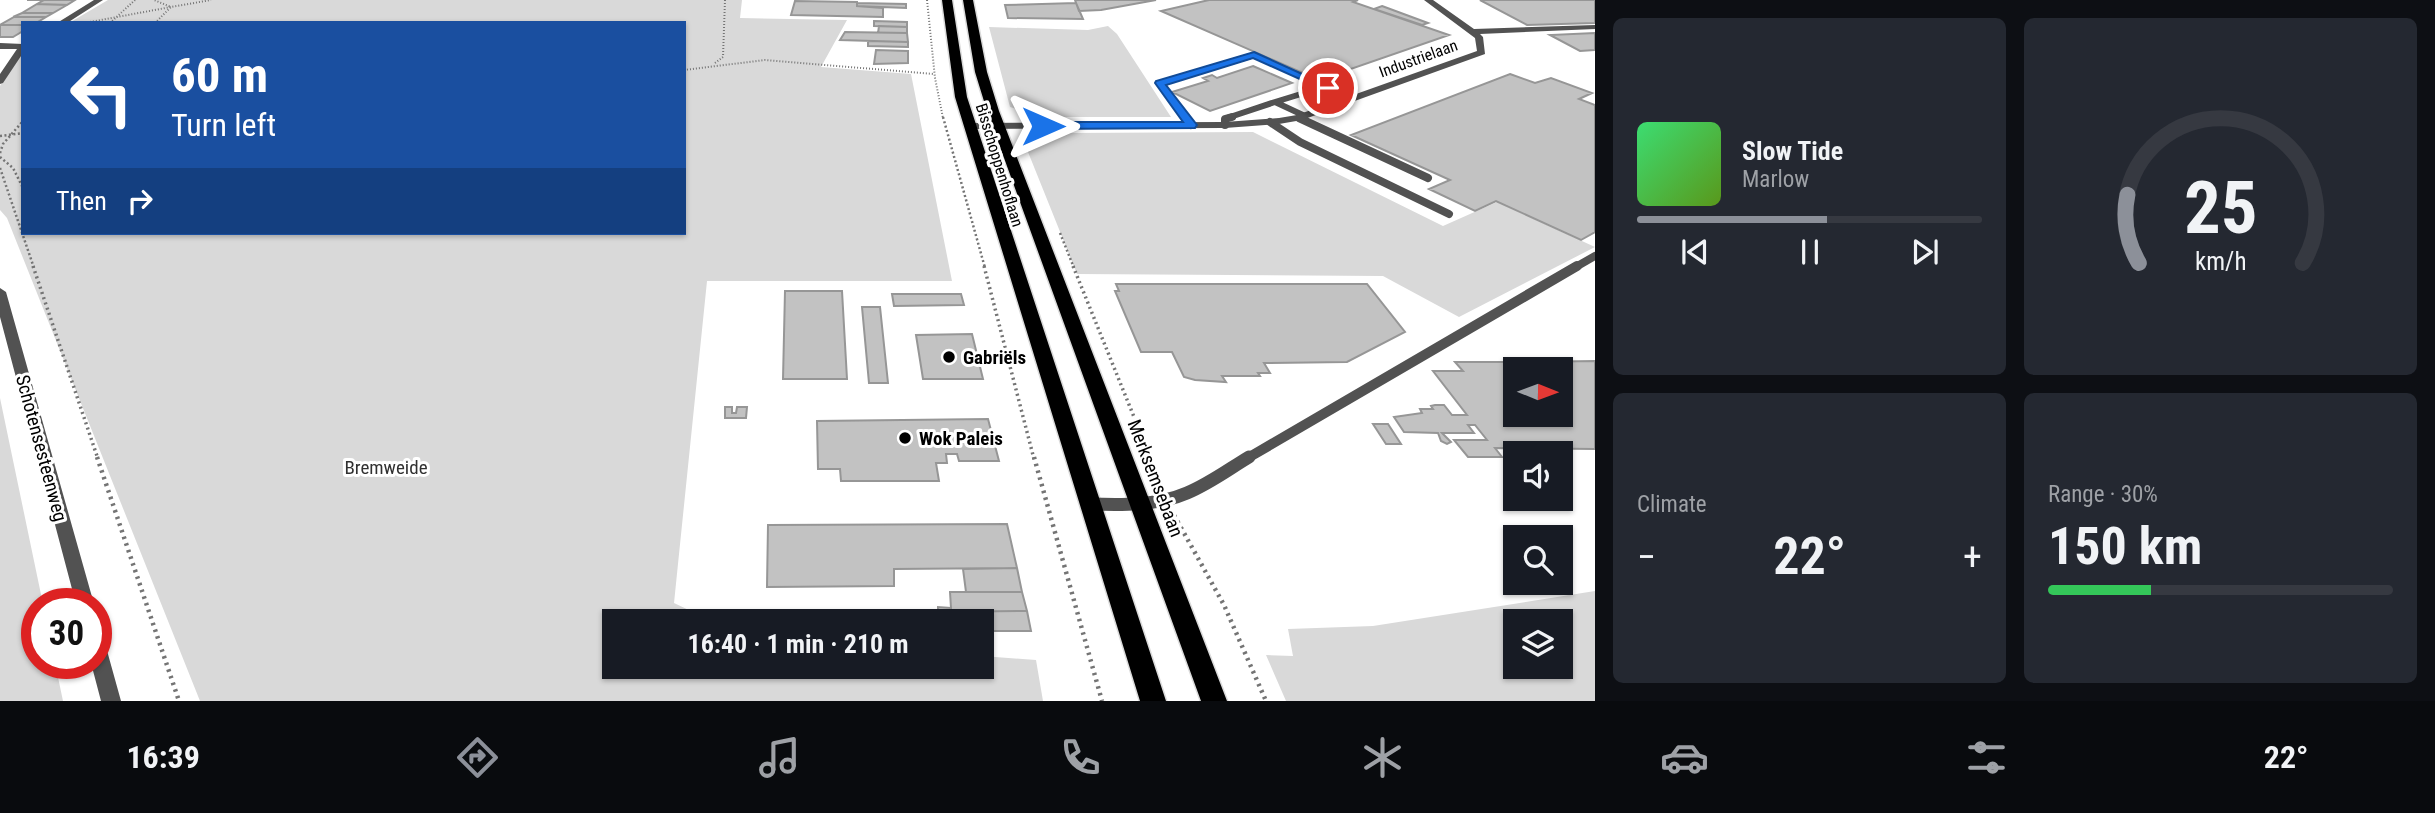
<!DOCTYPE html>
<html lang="en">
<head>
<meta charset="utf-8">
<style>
  :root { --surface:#171b24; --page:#242831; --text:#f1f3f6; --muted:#9ea1a6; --line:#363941; --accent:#8c9099 }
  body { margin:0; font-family:"Roboto Condensed",sans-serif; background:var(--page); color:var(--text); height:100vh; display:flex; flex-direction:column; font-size:26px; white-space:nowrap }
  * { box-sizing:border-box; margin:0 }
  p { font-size:23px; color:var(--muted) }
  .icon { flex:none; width:38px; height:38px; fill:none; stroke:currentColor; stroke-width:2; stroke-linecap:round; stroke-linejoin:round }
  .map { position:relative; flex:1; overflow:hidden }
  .drawer { display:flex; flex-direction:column; gap:18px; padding:18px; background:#0d0f14; width:840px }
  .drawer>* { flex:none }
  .top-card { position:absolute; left:21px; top:21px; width:665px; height:214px; border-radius:0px; box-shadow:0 2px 5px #0004; background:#1a4fa0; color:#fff; overflow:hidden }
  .needle { width:46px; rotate:91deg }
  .buttons { position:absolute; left:1503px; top:357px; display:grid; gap:14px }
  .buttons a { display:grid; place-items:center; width:70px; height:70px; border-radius:0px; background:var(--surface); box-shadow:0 2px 5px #0004; font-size:35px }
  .speed { position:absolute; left:21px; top:588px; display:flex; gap:14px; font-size:35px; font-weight:700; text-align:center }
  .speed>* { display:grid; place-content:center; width:91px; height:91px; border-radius:50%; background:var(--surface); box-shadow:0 2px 5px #0004; line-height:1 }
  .speed .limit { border:10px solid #d22; background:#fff; color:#111 }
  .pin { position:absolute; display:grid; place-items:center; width:60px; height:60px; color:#fff; margin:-30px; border:4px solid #fff; border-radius:50%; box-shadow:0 2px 7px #0007 }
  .me { position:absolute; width:77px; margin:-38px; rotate:90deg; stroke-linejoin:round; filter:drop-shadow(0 0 5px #0008) }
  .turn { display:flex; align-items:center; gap:24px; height:147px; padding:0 35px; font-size:32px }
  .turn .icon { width:91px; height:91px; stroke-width:2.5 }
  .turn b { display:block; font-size:49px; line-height:60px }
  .then { display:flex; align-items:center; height:66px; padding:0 35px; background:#0003; gap:14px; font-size:26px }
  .big { font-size:52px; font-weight:700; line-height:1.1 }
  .drawer .card { flex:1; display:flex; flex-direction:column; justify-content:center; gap:10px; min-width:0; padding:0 24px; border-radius:10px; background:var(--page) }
  .drawer .dial { align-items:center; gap:0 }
  .dial svg { height:182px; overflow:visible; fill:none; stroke:var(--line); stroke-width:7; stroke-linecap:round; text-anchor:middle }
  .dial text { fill:var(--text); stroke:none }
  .song { display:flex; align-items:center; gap:21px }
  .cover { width:84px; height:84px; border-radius:10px; background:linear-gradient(135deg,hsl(140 70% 55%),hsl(90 70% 35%)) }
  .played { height:7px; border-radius:4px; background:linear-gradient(90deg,var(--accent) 55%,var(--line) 55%) }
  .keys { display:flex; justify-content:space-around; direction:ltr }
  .heat { display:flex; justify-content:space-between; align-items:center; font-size:38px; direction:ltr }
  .charge { height:10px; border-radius:5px; background:linear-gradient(90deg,#34c759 30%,var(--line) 0) }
  .drawer .tiles { flex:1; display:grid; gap:18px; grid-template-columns:repeat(2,1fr) }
  .trip { position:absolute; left:602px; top:609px; width:392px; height:70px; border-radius:0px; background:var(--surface); box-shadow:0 2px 5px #0004; font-weight:700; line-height:70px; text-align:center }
  .dock { display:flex; height:112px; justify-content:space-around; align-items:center; background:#090b0e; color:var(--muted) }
  .dock .icon { width:49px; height:49px }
  .dock .on { color:var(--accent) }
  .dock b { font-size:32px; color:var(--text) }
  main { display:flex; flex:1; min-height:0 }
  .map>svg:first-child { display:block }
  .green { fill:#d9d9d9; fill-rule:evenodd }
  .building { fill:#c2c2c2; stroke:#969696; stroke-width:2 }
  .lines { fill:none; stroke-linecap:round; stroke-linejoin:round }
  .primary-casing { stroke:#dbdbdb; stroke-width:3 }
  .path-far3 { stroke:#747474; stroke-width:2; stroke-dasharray:1 2; stroke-linecap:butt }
  .path-far2 { stroke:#747474; stroke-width:2.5; stroke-dasharray:2 2.5; stroke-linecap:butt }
  .path-far1 { stroke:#747474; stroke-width:3.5; stroke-dasharray:2 3.5; stroke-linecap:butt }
  .path { stroke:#747474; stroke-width:4.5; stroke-dasharray:2.5 4.5; stroke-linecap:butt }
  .service-far3 { stroke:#525252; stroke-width:6 }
  .service-far2 { stroke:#525252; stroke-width:8 }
  .service-far1 { stroke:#525252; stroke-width:10 }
  .service { stroke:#525252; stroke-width:13 }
  .minor { fill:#525252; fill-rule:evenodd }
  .tertiary { fill:#525252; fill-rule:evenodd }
  .primary { fill:#000; fill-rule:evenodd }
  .route { fill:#1a73e8; stroke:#114b97; stroke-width:2 }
  .poi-dot { fill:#000; stroke:#fff; stroke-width:2.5 }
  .labels { text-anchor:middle; stroke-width:6; stroke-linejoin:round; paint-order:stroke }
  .far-street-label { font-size:16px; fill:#000; stroke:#fff }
  .poi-label { font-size:19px; font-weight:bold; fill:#000; stroke:#fff; text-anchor:start }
  .street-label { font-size:19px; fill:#000; stroke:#fff }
  .park-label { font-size:19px; fill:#303030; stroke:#fff }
</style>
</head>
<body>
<main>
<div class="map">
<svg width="1595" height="701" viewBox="0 0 1595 701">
  <rect width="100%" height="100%" fill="#fff"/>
  <path class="green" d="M108 0H742L740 18 847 20 821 67 911 74 952 281H707L674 603 712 621H614V667H982V656L1036 660 1043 701H200L7 218 0 210V86L20 52 23 50V233H684V23H69Z
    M1108 26 1117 34 1171 117H1042L1010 107 989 27 1088 30Z
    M1253 132 1443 226 1497 202 1595 247 1459 317 1383 276 1077 274 1026 147 1045 136 1068 133Z
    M0 398 43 604H37V663H55L63 701H0Z
    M1595 591V701H1286L1266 655 1293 656 1288 629 1373 626ZM1516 621H1561V667H1516Z"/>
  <path class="building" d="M27 0H75L67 5 37 4 44 0Z
    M1075 0H1156L1101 10 1079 11Z
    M1209 0H1358L1353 2 1449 35 1319 80 1161 11Z
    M1480 0H1595V23L1527 25Z
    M795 1 857 2V6L883 8V17L791 15Z
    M857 3 906 4V8L857 6Z
    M1076 3 1083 19 1008 18 1005 5Z
    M37 4 67 5 53 13H22Z
    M1382 6 1428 23 1422 25 1374 9Z
    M22 13H53L46 17H13Z
    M14 17H46L36 23H23V25H0Z
    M874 21 907 22V27L874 26Z
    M0 25H23V31L13 37H0Z
    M879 26 907 27V33H878Z
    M845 32 907 33 908 42 840 40Z
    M1595 33V50L1580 51 1550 35Z
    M868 41 908 42V47L868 46Z
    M876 50 908 51V63L874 64Z
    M1253 66 1292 83 1210 111 1172 92 1208 81 1203 78 1212 75 1217 78Z
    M1510 74 1535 83 1551 78 1592 93 1579 99 1595 105V232L1581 240 1496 201 1475 211 1429 189 1450 180 1351 135Z
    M1116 284H1367L1405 332 1347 362 1264 363 1270 373H1258L1260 376H1222L1226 382 1195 380 1184 377 1172 352H1141L1115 291H1119Z
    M785 291H842L847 379H783Z
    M892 294H961L964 305 894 306Z
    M862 307H880L888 383H869Z
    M972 334 983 379H923L916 335Z
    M1595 361V449L1495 448 1502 457H1468L1454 440H1487L1475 425H1468L1474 433H1442L1451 442 1447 444 1441 441 1438 433 1404 432 1394 417 1422 413 1420 409H1433L1431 406 1435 405H1444L1452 415H1467L1433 371H1463L1455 362H1518L1525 369H1516V415H1561V369H1530L1523 362Z
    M725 407H732V413H736L737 407H747L746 418H725Z
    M988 419 999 461H959L957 454H946L947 463H936L939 481H841L840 469H818L817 421Z
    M1373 424H1388L1401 444H1386Z
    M1007 524 1017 568 894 569V586L767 587 768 525Z
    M1017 568 1022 592H966L963 569Z
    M950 592H1022L1027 611 938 612V607L951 608Z
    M1027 611 1031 631H982V621H938L936 612Z
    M897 613 898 621H855L854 614Z"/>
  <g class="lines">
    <g class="primary-casing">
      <path id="primary" d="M942 0H952L967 97 1166 701H1140L955 97Z
        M963 0H973L987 72 999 111 1227 701H1201L987 111 975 72Z"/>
    </g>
    <path class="path-far3" d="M927 0 935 78 943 118
      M90 22 171 7 154 0
      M110 23 135 0
      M155 23 171 7 211 0
      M715 63 723 57 725 0
      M684 70 765 60 934 74"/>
    <path class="path-far2" d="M943 117 985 268
      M0 136 23 133
      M0 153 3 144 23 121
      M0 157 13 168 23 188
      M0 168 34 268
      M1060 233 1074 268"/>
    <path class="path-far1" d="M33 266 98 459
      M984 266 1034 459
      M1073 266 1151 459"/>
    <path class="path" d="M97 457 179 701
      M1034 457 1102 701
      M1150 457 1161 485
      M1174 515 1224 605 1266 701"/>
    <path class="service-far3" d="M1301 94 1275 102 1305 116
      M1186 118 1160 83 1254 55 1352 99
      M1227 118 1275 102"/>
    <path class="service-far2" d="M1185 117 1191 125
      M1299 118 1428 178
      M1270 122 1300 142 1449 214
      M1225 125V119L1232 117
      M1574 268 1595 256"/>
    <path class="service-far1" d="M1246 459 1577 266"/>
    <path class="service" d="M1089 504C1121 505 1157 506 1187 493 1209 484 1229 469 1249 457"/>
    <path class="minor" d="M94 0H103L67 23H57Z
      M1424 0H1433L1474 29 1595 25V29L1480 34 1483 37 1485 54 1302 120 1279 124 1225 128 970 129 965 126 970 123 1225 122 1279 118 1297 115 1477 51 1475 38Z
      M0 43 23 44V53L3 83 0 84V74L17 49H0Z"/>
    <path class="tertiary" d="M0 288 6 292 94 604H76L0 317Z
      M96 638 103 641 106 647 121 701H101L91 663H96Z"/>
    <use href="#primary" class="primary"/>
  </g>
  <path class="route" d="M1254 52 1333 88 1324 90 1253 58 1166 85 1197 125 1195 128 1043 129 1037 126 1043 122H1183L1155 83 1156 81Z"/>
  <g class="poi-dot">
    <circle cx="949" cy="357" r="7"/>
    <circle cx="905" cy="438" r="7"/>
  </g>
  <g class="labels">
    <g class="far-street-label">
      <text transform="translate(1418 58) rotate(-20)" y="6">Industrielaan</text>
      <text transform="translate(1000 165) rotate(73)" y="6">Bisschoppenhoflaan</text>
    </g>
    <g class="poi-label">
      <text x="963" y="364">Gabriëls</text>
      <text x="919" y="445">Wok Paleis</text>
    </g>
    <g class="street-label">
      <text transform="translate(42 448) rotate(75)" y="7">Schotensesteenweg</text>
      <text transform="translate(1156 478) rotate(69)" y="7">Merksemsebaan</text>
    </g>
    <g class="park-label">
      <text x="386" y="474">Bremweide</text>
    </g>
  </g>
</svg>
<div class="buttons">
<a><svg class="needle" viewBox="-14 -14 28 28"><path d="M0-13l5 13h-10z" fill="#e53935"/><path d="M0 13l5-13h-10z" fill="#9ea1a6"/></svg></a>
<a><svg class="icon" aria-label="sound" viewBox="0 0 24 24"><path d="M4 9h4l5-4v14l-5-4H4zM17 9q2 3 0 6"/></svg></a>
<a><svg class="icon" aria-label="search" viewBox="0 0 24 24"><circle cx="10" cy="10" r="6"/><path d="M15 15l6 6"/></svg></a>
<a><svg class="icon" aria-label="layers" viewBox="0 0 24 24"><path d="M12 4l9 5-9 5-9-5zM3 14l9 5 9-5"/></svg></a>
</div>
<div class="speed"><div class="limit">30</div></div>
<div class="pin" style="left:1328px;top:88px;background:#d93025"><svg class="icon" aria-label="arrive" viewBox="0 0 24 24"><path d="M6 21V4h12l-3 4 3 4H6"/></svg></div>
<svg class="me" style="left:1043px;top:126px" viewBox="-20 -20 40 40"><path d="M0-17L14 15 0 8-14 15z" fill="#1a73e8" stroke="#fff" stroke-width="4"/></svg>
<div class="trip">16:40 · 1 min · 210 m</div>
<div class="top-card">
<div class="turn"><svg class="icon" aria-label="left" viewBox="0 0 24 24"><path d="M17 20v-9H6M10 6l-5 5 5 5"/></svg><div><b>60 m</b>Turn left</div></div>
<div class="then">Then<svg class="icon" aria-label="right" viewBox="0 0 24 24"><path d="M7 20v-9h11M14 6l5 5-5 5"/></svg></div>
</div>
</div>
<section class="drawer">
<div class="tiles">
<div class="card">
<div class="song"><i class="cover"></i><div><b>Slow Tide</b><p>Marlow</p></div></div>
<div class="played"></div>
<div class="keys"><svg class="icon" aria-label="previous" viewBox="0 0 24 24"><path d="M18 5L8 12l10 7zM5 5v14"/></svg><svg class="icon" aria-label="pause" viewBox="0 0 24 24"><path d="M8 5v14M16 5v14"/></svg><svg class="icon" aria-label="next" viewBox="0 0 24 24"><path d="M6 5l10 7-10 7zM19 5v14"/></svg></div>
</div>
<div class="card dial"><svg viewBox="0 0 100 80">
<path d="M14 69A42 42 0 1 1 86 69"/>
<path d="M14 69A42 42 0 0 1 9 39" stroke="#8c9099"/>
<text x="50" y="56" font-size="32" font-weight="700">25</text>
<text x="50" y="72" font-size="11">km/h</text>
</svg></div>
<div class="card"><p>Climate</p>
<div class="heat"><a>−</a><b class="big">22°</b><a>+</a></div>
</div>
<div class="card"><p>Range · 30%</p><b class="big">150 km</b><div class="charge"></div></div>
</div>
</section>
</main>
<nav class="dock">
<b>16:39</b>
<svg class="icon on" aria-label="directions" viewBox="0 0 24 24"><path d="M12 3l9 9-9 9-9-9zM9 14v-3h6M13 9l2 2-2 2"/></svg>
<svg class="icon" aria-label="music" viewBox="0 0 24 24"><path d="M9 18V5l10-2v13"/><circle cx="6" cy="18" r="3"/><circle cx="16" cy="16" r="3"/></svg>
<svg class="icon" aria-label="phone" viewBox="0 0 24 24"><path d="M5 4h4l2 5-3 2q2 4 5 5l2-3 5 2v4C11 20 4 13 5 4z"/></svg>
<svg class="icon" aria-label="climate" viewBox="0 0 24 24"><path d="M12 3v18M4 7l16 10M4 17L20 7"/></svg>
<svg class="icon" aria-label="car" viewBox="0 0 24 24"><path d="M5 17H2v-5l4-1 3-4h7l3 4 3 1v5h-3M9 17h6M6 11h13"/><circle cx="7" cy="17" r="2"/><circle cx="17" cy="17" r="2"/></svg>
<svg class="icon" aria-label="filters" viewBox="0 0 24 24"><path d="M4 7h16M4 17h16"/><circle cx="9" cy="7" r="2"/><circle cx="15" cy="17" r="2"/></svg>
<b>22°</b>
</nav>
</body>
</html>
